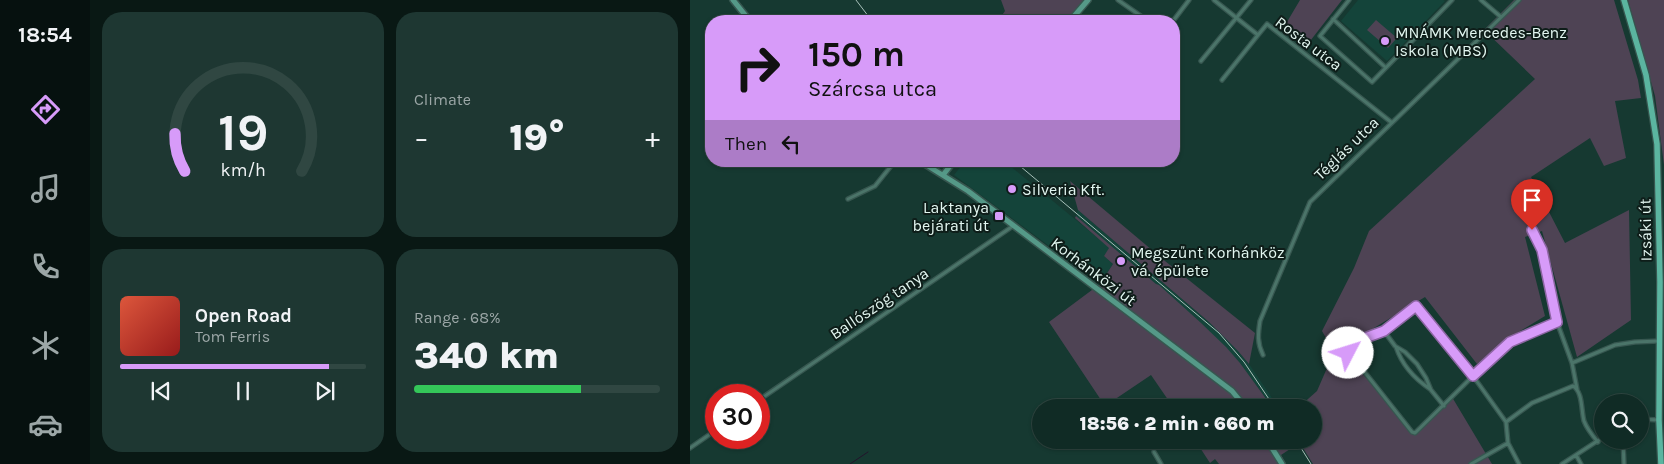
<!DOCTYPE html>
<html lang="en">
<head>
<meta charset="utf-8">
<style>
  :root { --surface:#102b25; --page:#1e3732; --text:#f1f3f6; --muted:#9ca7a7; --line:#304742; --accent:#d79bf9 }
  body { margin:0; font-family:Karla,sans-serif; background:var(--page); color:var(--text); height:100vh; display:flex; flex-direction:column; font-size:19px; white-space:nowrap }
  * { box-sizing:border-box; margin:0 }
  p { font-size:16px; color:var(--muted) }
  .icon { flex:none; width:28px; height:28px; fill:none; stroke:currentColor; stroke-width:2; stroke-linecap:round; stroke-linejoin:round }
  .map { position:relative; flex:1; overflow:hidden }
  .drawer { display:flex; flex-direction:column; gap:12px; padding:12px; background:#091814; width:600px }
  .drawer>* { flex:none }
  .banner { position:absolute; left:15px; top:15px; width:475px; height:152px; border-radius:20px; box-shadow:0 1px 4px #0004,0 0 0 1px var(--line); background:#d79bf9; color:#111; overflow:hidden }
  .buttons { position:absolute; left:904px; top:394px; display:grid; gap:10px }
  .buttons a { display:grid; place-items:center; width:55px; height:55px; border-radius:50%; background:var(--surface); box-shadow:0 1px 4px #0004,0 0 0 1px var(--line); font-size:25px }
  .speed { position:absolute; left:15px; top:384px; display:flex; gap:10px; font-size:25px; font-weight:700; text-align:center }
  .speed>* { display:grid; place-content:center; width:65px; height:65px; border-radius:50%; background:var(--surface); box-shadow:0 1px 4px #0004,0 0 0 1px var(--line); line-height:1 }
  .speed .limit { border:8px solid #d22; background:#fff; color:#111 }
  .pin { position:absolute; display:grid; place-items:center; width:42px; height:42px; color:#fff; margin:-51px -21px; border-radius:50% 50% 50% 0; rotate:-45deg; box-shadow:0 0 5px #0007 }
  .pin .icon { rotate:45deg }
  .me { position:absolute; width:55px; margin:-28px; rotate:50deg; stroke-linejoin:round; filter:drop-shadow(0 0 4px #0008) }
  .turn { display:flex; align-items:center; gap:18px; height:105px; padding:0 20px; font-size:22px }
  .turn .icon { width:65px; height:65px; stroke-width:2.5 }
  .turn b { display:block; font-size:35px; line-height:42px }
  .then { display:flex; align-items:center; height:48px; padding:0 20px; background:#0003; gap:10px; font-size:19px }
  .big { font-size:38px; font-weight:800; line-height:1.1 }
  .drawer .card { flex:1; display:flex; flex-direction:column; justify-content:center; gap:8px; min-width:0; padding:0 18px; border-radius:20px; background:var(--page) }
  .drawer .dial { align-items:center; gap:0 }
  .dial svg { height:130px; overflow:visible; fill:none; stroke:var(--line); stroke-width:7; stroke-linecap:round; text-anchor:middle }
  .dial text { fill:var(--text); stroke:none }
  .song { display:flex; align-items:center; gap:15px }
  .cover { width:60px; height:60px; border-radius:8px; background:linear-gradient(135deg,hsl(10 70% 55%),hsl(0 70% 35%)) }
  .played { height:5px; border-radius:2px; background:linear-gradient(90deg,var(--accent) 85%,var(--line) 85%) }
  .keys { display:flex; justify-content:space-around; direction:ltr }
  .heat { display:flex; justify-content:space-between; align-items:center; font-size:28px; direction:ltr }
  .charge { height:8px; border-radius:4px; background:linear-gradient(90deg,#34c759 68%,var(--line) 0) }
  .drawer .tiles { flex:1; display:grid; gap:12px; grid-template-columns:repeat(2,1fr) }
  .trip { position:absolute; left:342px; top:399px; width:290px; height:50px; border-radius:25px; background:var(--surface); box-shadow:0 1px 4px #0004,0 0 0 1px var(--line); font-weight:800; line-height:50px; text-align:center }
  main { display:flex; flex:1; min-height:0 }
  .tabs { display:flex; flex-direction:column; width:90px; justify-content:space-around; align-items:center; background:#06110f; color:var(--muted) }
  .tabs .icon { width:35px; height:35px }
  .tabs .current { color:var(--accent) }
  .tabs b { font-size:22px; color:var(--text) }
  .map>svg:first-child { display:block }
  .built { fill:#14443a }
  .green { fill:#4e4354 }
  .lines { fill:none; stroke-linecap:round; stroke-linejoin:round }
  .stream { stroke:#24142c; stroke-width:1 }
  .street-casing { stroke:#375750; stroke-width:5.5 }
  .secondary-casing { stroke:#375750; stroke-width:8 }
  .primary-casing { stroke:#375750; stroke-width:8 }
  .street { stroke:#4b7469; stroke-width:3 }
  .secondary { stroke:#598; stroke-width:5 }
  .primary { stroke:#5bb5a0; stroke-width:5.5 }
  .rail { stroke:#a7c0b9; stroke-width:1 }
  .route-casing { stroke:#8c65a2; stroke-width:12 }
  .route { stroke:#d79bf9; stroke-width:9 }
  .poi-dot { fill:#d79bf9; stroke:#0e1d19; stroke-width:2 }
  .labels { text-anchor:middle; stroke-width:4; stroke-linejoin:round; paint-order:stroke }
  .poi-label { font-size:16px; fill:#e2f6f0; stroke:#0e1d19; text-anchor:start }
  .street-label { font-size:16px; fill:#e2f6f0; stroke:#0e1d19 }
</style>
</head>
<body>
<main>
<nav class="tabs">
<b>18:54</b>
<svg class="icon current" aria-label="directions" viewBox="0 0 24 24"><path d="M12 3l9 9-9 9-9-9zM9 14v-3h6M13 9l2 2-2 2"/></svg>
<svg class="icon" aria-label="music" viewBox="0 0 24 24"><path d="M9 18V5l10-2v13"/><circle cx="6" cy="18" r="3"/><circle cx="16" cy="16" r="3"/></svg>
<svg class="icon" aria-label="phone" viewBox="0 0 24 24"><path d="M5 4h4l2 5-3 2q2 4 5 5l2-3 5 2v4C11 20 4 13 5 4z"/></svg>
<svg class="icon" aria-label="climate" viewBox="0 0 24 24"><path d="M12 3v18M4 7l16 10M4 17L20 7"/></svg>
<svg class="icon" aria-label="car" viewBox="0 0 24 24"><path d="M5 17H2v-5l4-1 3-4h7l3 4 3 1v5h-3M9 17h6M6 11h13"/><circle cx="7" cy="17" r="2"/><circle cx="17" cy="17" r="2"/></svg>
</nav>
<section class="drawer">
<div class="tiles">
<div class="card dial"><svg viewBox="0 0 100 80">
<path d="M14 69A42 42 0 1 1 86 69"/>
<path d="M14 69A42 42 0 0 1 8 46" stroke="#d79bf9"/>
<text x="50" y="56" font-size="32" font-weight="700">19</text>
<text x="50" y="72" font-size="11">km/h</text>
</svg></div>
<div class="card"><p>Climate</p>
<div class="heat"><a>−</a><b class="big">19°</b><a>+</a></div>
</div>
<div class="card">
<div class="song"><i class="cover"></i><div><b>Open Road</b><p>Tom Ferris</p></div></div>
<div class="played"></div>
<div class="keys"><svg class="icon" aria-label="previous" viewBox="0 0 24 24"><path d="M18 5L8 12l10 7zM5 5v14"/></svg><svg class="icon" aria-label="pause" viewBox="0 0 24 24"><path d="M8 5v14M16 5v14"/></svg><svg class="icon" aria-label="next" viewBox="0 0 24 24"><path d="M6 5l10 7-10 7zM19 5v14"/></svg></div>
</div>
<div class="card"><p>Range · 68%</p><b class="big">340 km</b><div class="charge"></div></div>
</div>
</section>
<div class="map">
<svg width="974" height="464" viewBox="0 0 974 464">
  <rect width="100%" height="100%" fill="#163931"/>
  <path class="built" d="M668 0H753L755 1 697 61 651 21Z
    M275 161H314L420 248 414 256 423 264 410 284 264 175Z
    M388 210 535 336 559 364 588 407H582L550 363 510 322 386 216Z"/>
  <path class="green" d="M311 0H402L385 21H308L315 11Z
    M610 0H652L617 45 594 27Z
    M824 0H924L948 80 951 98 925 101 936 158 914 166 900 138 841 177 875 243 939 210 941 320 887 357 852 231 835 237 855 316 814 341 787 364 735 297 651 348 722 433 762 397 802 464H623L608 440H624V408L609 407 627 391 644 352 632 331 664 268 679 231 845 79 794 30Z
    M938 0H974V165L965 96Z
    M686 20 707 38 698 48 677 30Z
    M380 181 475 261 565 333 559 364 548 351 519 322 388 210Z
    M386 216 466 284 469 285 510 322 536 347 550 363 582 407H483L461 375 415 406 359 322 410 284 423 264 414 256 419 248 385 218Z
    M505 440H603L606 445 591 455 596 464H529L525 459 520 463Z"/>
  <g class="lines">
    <path class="stream" d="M160 464 178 452"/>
    <g class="street-casing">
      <path id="street" d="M428 0 458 21
        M524 0 568 35 577 24 701 122
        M659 0 630 36 682 82 762 0
        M791 0 811 17
        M643 19 695 67
        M483 21 499 0
        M511 61 561 0
        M532 80 568 35
        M158 199 185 186 205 161
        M842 230 852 250 867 322 882 363 887 389
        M694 331 705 346 715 352 727 364 736 378 741 390 754 406
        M706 347C712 365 725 379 740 389
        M573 355C567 343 568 334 570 321L620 202 829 0
        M882 363 925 345 945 342 969 341
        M69 400 323 226
        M950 419 969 420
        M816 422 842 403 883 386C893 392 891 410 894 421 897 429 902 435 908 442
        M933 440 934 464
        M0 448 26 430
        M464 452 471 464
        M886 455 891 464
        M781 464 818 443
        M829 464 818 443 816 422 783 376 728 307H725L693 331 668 343 658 351 722 432 725 433 783 376 820 342 867 322
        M872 464 912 438"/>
    </g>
    <g class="secondary-casing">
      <path id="secondary" d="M43 0 60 21
        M380 21 398 0
        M230 161 278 191 542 391 556 408
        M253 175 264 161
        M577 440 592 464"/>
    </g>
    <g class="primary-casing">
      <path id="primary" d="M934 0 956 75 967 144 970 282 969 420 971 464"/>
    </g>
    <use href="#street" class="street"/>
    <use href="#secondary" class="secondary"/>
    <use href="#primary" class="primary"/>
    <path class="rail" d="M166 0 182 21
      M324 161 529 333 554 362 585 408
      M606 440 621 464"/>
  </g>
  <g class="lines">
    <g class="route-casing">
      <path id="route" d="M658 353 659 349 675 338 694 331 726 306 783 376 820 342 867 322 852 250 842 230"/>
    </g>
    <use href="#route" class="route"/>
  </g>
  <g class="poi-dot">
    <circle cx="695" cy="41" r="5"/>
    <circle cx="322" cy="189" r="5"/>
    <rect x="304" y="211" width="10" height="10" rx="2.5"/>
    <circle cx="431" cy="261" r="5"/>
  </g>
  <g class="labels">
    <g class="poi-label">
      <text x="705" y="38">MNÁMK Mercedes-Benz<tspan x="705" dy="18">Iskola (MBS)</tspan></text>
      <text x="332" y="195">Silveria Kft.</text>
      <text x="299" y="213" text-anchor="end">Laktanya<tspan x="299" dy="18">bejárati út</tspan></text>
      <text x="441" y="258">Megszűnt Korhánköz<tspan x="441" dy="18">vá. épülete</tspan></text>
    </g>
    <g class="street-label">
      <text transform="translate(619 43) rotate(37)" y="6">Rosta utca</text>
      <text transform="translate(656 148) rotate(-44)" y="6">Téglás utca</text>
      <text transform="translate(955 230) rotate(-91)" y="6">Izsáki út</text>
      <text transform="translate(404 271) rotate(37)" y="6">Korhánközi út</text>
      <text transform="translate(189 303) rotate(-34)" y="6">Ballószög tanya</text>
    </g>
  </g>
</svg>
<div class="buttons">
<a><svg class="icon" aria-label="search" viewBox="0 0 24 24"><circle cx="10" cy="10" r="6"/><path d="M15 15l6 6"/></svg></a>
</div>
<div class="speed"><div class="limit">30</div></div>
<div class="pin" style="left:842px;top:230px;background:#d93025"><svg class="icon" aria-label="arrive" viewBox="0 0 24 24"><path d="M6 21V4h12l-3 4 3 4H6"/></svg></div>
<svg class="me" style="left:658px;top:353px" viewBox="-20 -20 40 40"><circle r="19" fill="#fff"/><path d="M0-13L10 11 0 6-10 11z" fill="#d79bf9"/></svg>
<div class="trip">18:56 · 2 min · 660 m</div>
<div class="banner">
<div class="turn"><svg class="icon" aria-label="right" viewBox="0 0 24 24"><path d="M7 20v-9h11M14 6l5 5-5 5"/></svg><div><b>150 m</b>Szárcsa utca</div></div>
<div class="then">Then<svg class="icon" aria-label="left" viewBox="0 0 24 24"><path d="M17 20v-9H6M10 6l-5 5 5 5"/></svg></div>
</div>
</div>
</main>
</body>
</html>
